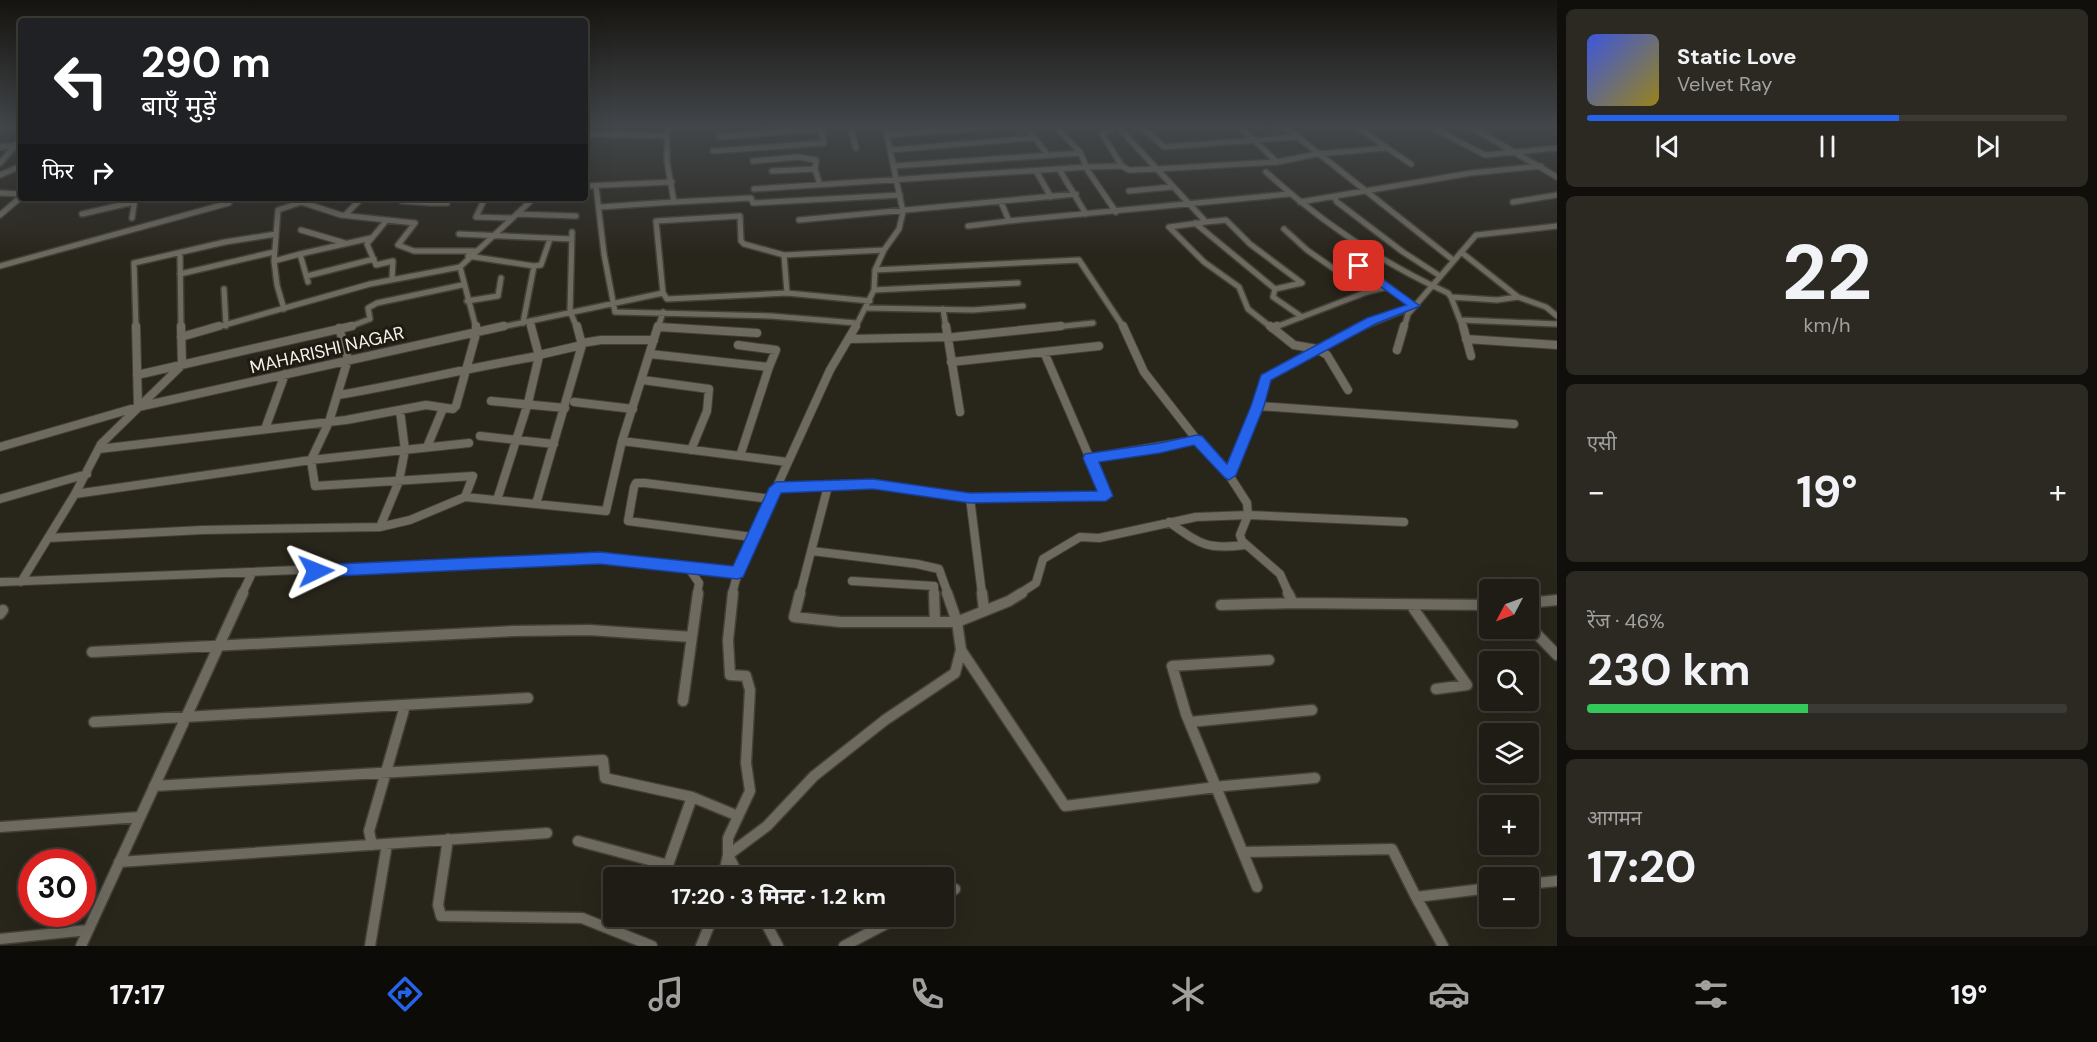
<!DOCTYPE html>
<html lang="hi">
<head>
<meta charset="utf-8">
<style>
  :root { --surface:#1e1c14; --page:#2b2922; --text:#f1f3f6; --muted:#a1a1a0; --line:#3c3a34; --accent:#2563eb }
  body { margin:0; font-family:"DM Sans","Noto Sans Devanagari",sans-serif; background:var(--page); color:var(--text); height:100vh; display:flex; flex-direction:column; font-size:22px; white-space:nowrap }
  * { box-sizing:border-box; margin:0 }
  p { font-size:20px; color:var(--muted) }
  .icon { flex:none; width:33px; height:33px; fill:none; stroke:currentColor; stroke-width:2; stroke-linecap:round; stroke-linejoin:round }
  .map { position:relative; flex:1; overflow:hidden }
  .panel { display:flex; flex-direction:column; gap:9px; padding:9px; background:#100f0b; width:540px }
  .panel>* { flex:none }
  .top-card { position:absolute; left:18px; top:18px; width:570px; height:183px; border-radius:6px; box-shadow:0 6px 24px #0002,0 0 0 2px var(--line); background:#202124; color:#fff; overflow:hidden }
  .needle { width:39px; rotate:229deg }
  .tools { position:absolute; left:1479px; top:579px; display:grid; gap:12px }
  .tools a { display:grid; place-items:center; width:60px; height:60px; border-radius:6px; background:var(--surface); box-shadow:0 6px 24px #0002,0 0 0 2px var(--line); font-size:30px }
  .speed { position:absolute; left:18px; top:849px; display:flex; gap:12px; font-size:30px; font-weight:700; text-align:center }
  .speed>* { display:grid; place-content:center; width:78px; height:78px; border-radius:50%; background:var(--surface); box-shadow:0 6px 24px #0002,0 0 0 2px var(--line); line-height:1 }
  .speed .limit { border:9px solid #d22; background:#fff; color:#111 }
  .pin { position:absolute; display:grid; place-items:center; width:51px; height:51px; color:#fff; margin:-26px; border-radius:12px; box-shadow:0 3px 9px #0006 }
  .me { position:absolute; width:66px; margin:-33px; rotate:88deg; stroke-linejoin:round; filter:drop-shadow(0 0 4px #0008) }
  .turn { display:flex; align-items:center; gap:21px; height:126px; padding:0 24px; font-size:27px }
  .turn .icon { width:78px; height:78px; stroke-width:2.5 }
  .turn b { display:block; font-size:42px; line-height:51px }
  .then { display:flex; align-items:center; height:57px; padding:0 24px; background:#0003; gap:12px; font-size:22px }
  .big { font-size:45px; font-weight:700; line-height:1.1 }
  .panel .tile { flex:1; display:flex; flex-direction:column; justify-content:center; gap:9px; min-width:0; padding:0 21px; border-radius:9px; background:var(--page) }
  .panel .dial { align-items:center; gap:0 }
  .dial b { font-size:78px; line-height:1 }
  .song { display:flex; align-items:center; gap:18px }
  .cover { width:72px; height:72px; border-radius:9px; background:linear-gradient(135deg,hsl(230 70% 55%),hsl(50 70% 35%)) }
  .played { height:6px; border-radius:3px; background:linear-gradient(90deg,var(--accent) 65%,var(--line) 65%) }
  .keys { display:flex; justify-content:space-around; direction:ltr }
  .heat { display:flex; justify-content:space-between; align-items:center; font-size:33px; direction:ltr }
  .charge { height:9px; border-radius:4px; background:linear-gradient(90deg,#34c759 46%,var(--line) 0) }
  .trip { position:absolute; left:603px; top:867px; width:351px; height:60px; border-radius:6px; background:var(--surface); box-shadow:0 6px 24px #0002,0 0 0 2px var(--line); font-weight:700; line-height:60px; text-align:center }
  .tab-bar { display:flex; height:96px; justify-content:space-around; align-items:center; background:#0c0b08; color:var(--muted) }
  .tab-bar .icon { width:42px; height:42px }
  .tab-bar .active { color:var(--accent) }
  .tab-bar b { font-size:27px; color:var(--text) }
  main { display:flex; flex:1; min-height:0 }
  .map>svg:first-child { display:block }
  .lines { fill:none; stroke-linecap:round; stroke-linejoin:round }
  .street-far2-casing { stroke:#434039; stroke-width:8 }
  .street-far1-casing { stroke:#434039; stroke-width:10 }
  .street-casing { stroke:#434039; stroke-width:13 }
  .street-far2 { stroke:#6e6a5f; stroke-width:5 }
  .street-far1 { stroke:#6e6a5f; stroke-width:8 }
  .street { stroke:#6e6a5f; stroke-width:10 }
  .route { fill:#2563eb; stroke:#184099; stroke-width:1.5 }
  .labels { text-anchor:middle; stroke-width:6; stroke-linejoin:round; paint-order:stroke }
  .street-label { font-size:18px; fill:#f5f3ec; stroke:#1f1b12 }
</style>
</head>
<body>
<main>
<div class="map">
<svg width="1557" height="946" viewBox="0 0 1557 946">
  <rect width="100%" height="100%" fill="#28251b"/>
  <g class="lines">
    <g class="street-far2-casing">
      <path id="street-far2" d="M850 126 856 148
        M1025 126 1048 155
        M1055 126 1080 152 1088 171 1116 212
        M1117 126 1157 169
        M1117 126 1102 134 1122 166
        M1140 126 1164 147 1298 137
        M1239 126 1277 162
        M1284 126 1453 260
        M1429 126 1485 155 1557 148
        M1469 126 1557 177
        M585 134 667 136
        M887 135 1002 126
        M719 137 820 129
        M0 147 16 145
        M1387 148 1411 164
        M890 150 1034 138
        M713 151 824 143 820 126
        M753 161 798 157 816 160 815 169 820 185
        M0 163 21 139
        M894 166 1080 153
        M1059 169 1086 214
        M772 171 815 169
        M1036 171 1051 197
        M1266 172C1321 222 1380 262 1448 293L1451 297
        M0 175 21 166
        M585 186 672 182
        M596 186 604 254 615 312 771 316 856 323
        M754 189 1087 167 1122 166 1129 170 1157 169
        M1129 191 1172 187
        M0 193 21 194
        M1334 197 1337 202 1403 252 1440 276
        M433 198 431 203H447
        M485 198 476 217 513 218
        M402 201 431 203
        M301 202 341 215 415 223
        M674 202 751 198 753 203 900 195
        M1300 202 1471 173 1541 166
        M1513 202 1557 195
        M600 207 674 202 667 162V126
        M82 214 134 202
        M346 214 362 198
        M517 214 576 216
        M0 215 21 197
        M132 218 135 199
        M799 220 1076 194
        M386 221 367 244 376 265 393 261 392 279
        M1009 221 1289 194
        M1206 222 1226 220 1250 244 1302 283 1275 289 1273 297 1302 317
        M415 223 398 245 414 251H475
        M1195 223 1275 289
        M968 226 1009 221 1001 202
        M1284 229 1307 250 1367 292
        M301 230 345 243
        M572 232 570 311 577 328
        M459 234 572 239
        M1461 252 1518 297 1546 307 1557 316
        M180 253 181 328
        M300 254 371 238
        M784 255 744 244 741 241 740 216 656 221 663 293 667 299 787 293 870 301
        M1345 255 1414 306
        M468 256 534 266 523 323
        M274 261 277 285 284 309
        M0 266 229 203
        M534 266 541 265 550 239
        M875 270 1079 260 1124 328
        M180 274 274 252
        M307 276 374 259
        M308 282 300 254 274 261 278 210 314 198
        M224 289 226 326
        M874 290 1018 283
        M787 293 784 255 884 250
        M467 301 498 296 501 278
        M867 308 973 310 1023 306
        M943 309 946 328
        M1461 320 1557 324
        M530 321 532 328
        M659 327 671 328
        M136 328 134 263 225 242 276 234
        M214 328 370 284 460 267
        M346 328 370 319 368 308 377 303 462 285
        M476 328 460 267 534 198
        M497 328 663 293
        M658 328 663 312
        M855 328 874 290 875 270 884 250 899 229 903 212 885 126
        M1046 328 1093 323
        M1272 328 1248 309 1239 287 1204 262 1169 227 1206 222 1157 169 1277 162 1317 154 1387 148 1356 126
        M1273 328 1367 292 1387 287
        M1359 328 1414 306
        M1404 328 1408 314 1476 235 1557 226
        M1463 328 1451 297 1497 300 1518 297"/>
    </g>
    <g class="street-far1-casing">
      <path id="street-far1" d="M136 326 138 407
        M946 326 960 412
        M1123 326 1144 372 1197 440 1229 475 1247 503 1248 515 1240 535 1242 541 1280 574 1289 594
        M1270 326 1294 345 1317 349 1327 355 1348 390
        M1463 326 1471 356
        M659 327 757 333
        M1272 328 1277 326
        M181 337 219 326
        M849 339 954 337 1061 326
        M1466 339 1557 345
        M582 343 601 340H654
        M738 345 776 350 769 367
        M1397 350 1404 326
        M650 354 769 367 740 456
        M539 355 582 345
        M951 362 1099 346
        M137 375 352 326
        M643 380 709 389 707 411 691 450
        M338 395C405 384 471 367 539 356
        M491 401 565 408
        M574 402 633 409
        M1258 406 1514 424
        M265 429 285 374
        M480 436 554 444
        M622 441 787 462
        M0 447 138 407 504 326
        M427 447 442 411
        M99 449 346 420 426 405 453 409 456 406 476 334V326
        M1090 458 1197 440
        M1229 475 1258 406 1265 378 1361 326
        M776 488 873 484 970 498 1106 496 1044 352
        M75 494 311 460 329 422 348 359 339 328
        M465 497 473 476 315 486 311 460 469 443
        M970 498 982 594
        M0 499 87 474
        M497 500 528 403 539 356 531 326
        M536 504 582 345 577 326
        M1169 522C1200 544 1206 550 1245 545
        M380 527 399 481 405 450 400 411
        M752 537 628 521 634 487 636 483H645L771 499
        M48 538 202 530 380 527 410 520 465 497 606 511 622 441 658 326
        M812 551 917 564 939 569 948 594
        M688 567 699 583 697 594
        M852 581 934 586V594
        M0 582 600 558 738 572
        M21 582 75 494 101 444 182 365 181 326
        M242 594 252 573
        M732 594 738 572 830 370 856 326
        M800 594 828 486
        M1019 594 1036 583 1043 559 1080 537 1099 538 1196 517 1248 515 1404 522"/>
    </g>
    <g class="street-casing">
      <path id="street" d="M733 593 728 640 730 675 746 676 750 690 746 763 750 791 728 838V855L740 878
        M800 593 794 617 841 622H957L947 593
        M934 593 935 622
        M982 593 984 610
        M1288 593 1293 603
        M1528 603 1557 600
        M1221 605 1293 603 1490 605
        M1411 605 1467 685 1436 689
        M0 614 3 610
        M1528 625 1557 655
        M961 650 1065 806 1224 786 1315 778
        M92 652 514 631 589 630 692 637
        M683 701 698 593
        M94 722 528 698
        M1190 722 1312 710
        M154 786 603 760 605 778 692 797 738 816
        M0 827 140 817
        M448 839 438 905 441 916 582 918 652 946
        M578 841 668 865 692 797
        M372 845 369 831 405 706
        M1243 852 1392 849 1416 897
        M119 862 547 833
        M723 878 728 855 767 826 814 776 885 720 955 673 961 650 957 622 1009 601 1022 593
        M1528 884 1557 881
        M1257 887 1186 714 1172 666 1269 660
        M944 895 955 889
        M762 916 778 946
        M0 939 88 930
        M81 946 243 593
        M370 946 387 844
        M701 946 713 916
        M844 946 901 916
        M1443 946 1416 897 1490 888"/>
    </g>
    <use href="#street-far2" class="street-far2"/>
    <use href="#street-far1" class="street-far1"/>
    <use href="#street" class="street"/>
  </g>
  <linearGradient id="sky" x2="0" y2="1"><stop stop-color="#16140f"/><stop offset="0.49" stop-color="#42464a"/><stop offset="1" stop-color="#42464a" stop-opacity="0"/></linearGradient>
  <rect width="1557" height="258" fill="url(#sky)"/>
  <path class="route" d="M1359 262 1420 306 1375 324 1271 380 1264 406 1236 475 1229 480 1225 478 1194 445 1160 453 1099 462 1113 496 1106 501 970 503 873 489 781 493 743 577 738 579 600 564 316 577 311 575 308 571 311 566 316 565 600 552 733 566 769 488 776 482 873 479 970 493 1097 491 1083 458 1085 454 1160 443 1197 435 1202 436 1227 464 1251 406 1261 375 1367 318 1406 305 1355 268V263Z"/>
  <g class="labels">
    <g class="street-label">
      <text transform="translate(327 350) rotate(-13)" y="6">MAHARISHI NAGAR</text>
    </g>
  </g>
</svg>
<div class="tools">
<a><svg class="needle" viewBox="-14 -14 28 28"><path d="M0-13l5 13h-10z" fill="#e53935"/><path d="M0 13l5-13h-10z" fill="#a1a1a0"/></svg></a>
<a><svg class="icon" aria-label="search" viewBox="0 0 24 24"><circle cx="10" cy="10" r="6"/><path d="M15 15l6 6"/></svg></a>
<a><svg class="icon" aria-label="layers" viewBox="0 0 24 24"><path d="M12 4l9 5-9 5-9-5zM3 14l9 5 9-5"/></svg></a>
<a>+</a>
<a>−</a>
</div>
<div class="speed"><div class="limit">30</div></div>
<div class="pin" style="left:1359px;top:266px;background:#d93025"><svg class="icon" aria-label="arrive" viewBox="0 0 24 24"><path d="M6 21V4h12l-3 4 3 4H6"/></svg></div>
<svg class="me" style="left:316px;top:571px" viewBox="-20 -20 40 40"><path d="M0-17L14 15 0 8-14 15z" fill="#2563eb" stroke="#fff" stroke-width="4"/></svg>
<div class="trip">17:20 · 3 मिनट · 1.2 km</div>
<div class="top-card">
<div class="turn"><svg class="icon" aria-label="left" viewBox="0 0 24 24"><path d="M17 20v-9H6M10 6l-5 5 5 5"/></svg><div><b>290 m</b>बाएँ मुड़ें</div></div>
<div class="then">फिर<svg class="icon" aria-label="right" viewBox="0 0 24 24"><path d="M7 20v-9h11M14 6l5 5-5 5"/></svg></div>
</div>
</div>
<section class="panel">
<div class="tile">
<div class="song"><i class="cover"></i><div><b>Static Love</b><p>Velvet Ray</p></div></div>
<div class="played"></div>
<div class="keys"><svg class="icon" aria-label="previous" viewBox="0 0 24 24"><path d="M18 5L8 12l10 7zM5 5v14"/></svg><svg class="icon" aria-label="pause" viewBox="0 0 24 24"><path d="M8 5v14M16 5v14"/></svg><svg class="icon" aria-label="next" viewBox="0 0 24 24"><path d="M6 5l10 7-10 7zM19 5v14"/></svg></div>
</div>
<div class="tile dial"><b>22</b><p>km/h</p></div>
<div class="tile"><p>एसी</p>
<div class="heat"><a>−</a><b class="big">19°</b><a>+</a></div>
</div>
<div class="tile"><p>रेंज · 46%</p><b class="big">230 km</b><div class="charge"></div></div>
<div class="tile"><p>आगमन</p><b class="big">17:20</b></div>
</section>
</main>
<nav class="tab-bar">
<b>17:17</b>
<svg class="icon active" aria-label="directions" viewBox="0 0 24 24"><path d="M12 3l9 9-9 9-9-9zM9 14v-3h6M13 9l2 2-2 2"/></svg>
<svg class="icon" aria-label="music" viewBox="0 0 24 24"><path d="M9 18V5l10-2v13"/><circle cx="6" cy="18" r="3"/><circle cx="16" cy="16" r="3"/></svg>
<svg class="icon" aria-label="phone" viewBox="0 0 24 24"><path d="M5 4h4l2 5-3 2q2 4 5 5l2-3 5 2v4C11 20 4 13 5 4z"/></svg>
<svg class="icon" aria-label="climate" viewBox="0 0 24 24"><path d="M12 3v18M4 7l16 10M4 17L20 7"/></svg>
<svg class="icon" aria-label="car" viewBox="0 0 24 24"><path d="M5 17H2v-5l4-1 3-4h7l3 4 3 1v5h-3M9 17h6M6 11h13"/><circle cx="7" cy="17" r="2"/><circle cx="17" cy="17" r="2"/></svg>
<svg class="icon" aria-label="filters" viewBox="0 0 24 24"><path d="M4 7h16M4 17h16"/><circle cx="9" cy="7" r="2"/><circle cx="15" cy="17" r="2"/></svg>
<b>19°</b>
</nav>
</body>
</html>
